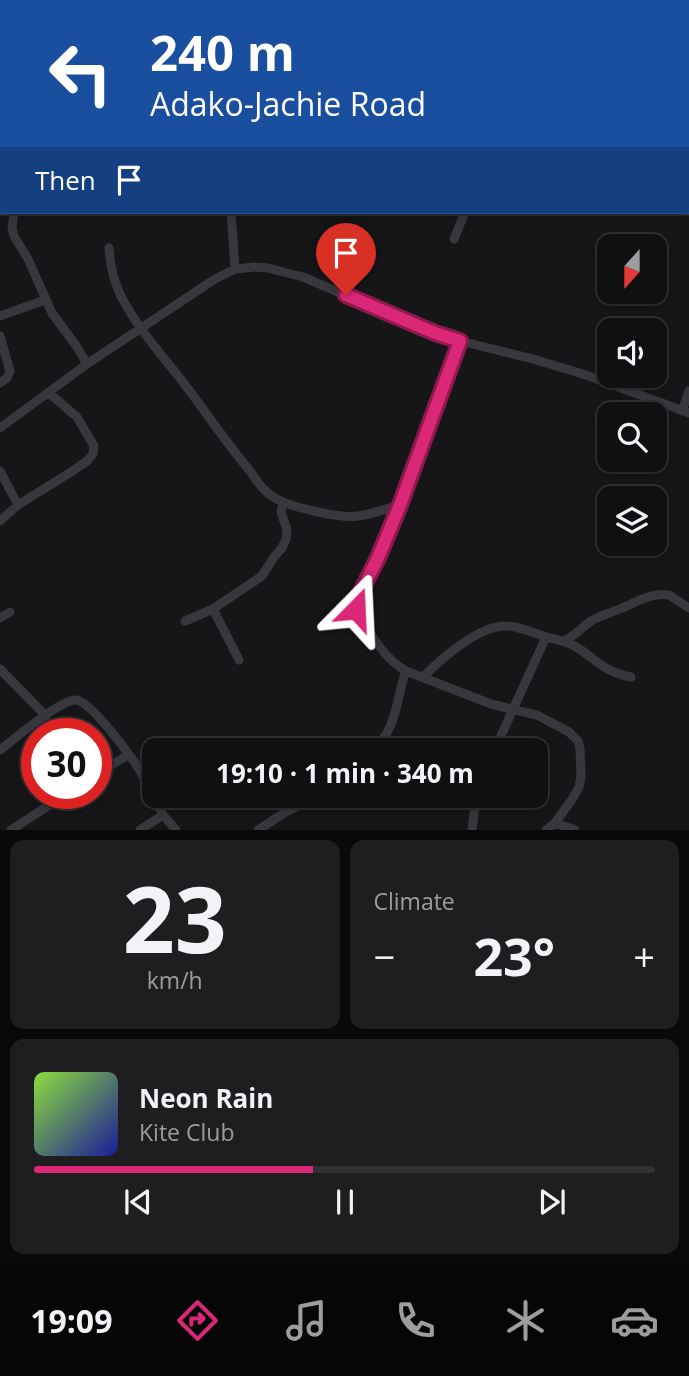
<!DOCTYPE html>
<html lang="en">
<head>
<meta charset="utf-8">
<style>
  :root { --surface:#101012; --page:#1e1e20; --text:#f1f3f6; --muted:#9c9d9f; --line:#303032; --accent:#db2777 }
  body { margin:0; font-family:"Open Sans",sans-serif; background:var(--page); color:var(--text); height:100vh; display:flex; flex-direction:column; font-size:26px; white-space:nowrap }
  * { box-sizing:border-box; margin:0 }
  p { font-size:23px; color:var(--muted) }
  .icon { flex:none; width:38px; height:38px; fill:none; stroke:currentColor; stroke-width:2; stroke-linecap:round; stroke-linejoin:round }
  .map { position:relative; height:830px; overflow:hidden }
  .sheet { display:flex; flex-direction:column; gap:10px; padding:10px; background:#09090a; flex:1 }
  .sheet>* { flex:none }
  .hud { position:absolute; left:0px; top:0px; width:690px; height:214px; box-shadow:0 4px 10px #0003,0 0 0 2px var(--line); background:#1a4fa0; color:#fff; overflow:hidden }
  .needle { width:46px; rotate:201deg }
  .tools { position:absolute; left:597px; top:234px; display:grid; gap:14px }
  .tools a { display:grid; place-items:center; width:70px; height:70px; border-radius:14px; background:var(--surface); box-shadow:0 4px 10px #0003,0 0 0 2px var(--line); font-size:35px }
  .speed { position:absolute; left:21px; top:718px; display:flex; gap:14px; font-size:35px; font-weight:700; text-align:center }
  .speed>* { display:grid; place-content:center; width:91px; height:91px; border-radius:50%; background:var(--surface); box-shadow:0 4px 10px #0003,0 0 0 2px var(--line); line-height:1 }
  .speed .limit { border:10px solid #d22; background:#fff; color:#111 }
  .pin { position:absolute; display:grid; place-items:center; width:60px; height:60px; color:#fff; margin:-72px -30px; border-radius:50% 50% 50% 0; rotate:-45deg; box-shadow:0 0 7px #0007 }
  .pin .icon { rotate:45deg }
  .me { position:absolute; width:77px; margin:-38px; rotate:21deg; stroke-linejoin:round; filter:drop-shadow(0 0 5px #0008) }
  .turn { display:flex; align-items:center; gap:24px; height:147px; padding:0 35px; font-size:32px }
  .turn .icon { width:91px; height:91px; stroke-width:2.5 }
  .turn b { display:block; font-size:49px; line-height:60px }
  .then { display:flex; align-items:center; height:66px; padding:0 35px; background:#0003; gap:14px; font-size:26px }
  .big { font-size:52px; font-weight:700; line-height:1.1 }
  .sheet .tile { flex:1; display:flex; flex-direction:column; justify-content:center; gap:10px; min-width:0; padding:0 24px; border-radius:14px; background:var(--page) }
  .sheet .dial { align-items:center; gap:0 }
  .dial b { font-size:91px; line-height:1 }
  .song { display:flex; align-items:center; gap:21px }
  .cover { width:84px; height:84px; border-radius:10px; background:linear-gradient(135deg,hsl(90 70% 55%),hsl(240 70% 35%)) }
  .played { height:7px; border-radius:4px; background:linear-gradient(90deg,var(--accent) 45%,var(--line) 45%) }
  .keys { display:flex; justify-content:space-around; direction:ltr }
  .heat { display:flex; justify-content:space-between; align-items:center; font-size:38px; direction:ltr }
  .sheet .tiles { flex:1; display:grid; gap:10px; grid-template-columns:1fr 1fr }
  .tile:last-child { grid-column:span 2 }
  .trip { position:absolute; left:142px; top:738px; width:406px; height:70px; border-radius:14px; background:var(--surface); box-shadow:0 4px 10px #0003,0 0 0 2px var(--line); font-weight:700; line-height:70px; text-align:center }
  .menu { display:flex; height:112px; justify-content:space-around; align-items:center; background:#060607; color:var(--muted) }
  .menu .icon { width:49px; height:49px }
  .menu .on { color:var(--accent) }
  .menu b { font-size:32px; color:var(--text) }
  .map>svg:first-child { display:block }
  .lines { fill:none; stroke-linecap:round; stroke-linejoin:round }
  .minor { stroke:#37383d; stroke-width:9 }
  .route-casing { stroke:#8e194d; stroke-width:18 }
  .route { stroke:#db2777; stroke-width:12 }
</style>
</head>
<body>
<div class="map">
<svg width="689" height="830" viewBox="0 0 689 830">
  <rect width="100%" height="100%" fill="#161618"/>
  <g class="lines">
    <path class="minor" d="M232 2V0
      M350 2V0
      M417 2V0
      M477 2V0
      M688 53H689
      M0 61 2 63
      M0 126 2 123
      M0 180 2 183
      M14 212 12 228 14 236 28 259 52 313 77 347 87 364
      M231 212 235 269 255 267 268 268 303 277 435 333 460 341 533 359 586 375 689 413
      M454 239 465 212
      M109 248C110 264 113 279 120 294 138 331 168 361 192 394 211 420 229 446 250 471 257 481 264 492 275 498 290 507 341 519 358 516 372 514 386 509 400 505
      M0 316 45 300
      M0 336 10 371 7 378 0 383
      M460 341C434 411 409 482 381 551 375 565 354 597 356 609 369 632 383 658 406 671L491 704 537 715 569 732 578 741 580 749 581 777 579 787 573 798 555 823
      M682 411 689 391
      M0 428 87 364 215 279 235 269
      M0 471 18 505
      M0 521 18 505 71 472 87 461 93 454 94 446 77 417 49 393
      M213 609 239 660
      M0 618 10 612
      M185 621 213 609 262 576 274 557 282 548 286 539 287 530 281 512 283 502
      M564 641C575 636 581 628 591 621 600 615 611 613 622 608 637 602 652 592 669 595L689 608
      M0 669 46 716
      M423 677C441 659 476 628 503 626 517 625 533 633 546 637
      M0 750C14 739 61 699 76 700 90 701 126 750 135 763 146 778 154 798 163 815
      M370 751C397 734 396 698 406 671
      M494 751 546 637C555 639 565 641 573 645 597 659 601 671 631 677
      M96 774 128 755
      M11 830 68 793
      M140 830 163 815 176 830
      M258 830 284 813 318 796
      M472 830 476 796
      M546 830 555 823 575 830"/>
  </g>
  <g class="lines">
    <g class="route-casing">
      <path id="route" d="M346 295 435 333 460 341 400 505 378 558 355 603 356 609"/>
    </g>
    <use href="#route" class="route"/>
  </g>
</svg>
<div class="tools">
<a><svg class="needle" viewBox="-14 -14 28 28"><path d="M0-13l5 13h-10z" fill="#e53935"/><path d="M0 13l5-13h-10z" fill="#9c9d9f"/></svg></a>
<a><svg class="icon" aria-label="sound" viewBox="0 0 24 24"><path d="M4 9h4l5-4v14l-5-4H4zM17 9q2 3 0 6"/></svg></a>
<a><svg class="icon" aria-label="search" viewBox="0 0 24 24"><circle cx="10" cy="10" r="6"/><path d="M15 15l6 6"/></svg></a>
<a><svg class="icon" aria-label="layers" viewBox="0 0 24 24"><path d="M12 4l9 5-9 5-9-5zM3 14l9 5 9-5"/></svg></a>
</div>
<div class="speed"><div class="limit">30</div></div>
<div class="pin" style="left:346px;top:295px;background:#d93025"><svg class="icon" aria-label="arrive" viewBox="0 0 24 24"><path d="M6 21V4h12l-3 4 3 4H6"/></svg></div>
<svg class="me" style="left:356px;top:609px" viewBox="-20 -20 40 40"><path d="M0-17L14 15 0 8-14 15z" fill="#db2777" stroke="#fff" stroke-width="4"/></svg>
<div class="trip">19:10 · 1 min · 340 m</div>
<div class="hud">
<div class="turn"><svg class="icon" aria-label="left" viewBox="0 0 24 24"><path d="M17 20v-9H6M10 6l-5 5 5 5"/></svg><div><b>240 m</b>Adako-Jachie Road</div></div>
<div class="then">Then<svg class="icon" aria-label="arrive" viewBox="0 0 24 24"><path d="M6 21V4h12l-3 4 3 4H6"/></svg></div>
</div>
</div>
<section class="sheet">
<div class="tiles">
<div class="tile dial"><b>23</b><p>km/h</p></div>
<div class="tile"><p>Climate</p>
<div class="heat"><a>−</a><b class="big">23°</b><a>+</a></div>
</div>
<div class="tile">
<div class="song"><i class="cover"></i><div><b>Neon Rain</b><p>Kite Club</p></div></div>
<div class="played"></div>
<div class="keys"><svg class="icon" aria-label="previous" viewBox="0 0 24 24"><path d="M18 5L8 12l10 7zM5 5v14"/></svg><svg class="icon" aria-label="pause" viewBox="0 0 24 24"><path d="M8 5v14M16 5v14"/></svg><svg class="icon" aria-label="next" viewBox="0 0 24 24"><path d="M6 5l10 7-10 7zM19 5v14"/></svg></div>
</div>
</div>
</section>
<nav class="menu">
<b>19:09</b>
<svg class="icon on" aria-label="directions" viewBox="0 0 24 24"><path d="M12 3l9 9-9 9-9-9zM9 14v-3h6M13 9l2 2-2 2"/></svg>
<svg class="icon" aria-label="music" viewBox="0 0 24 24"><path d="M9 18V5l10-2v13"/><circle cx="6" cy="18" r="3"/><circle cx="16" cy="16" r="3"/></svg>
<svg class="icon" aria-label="phone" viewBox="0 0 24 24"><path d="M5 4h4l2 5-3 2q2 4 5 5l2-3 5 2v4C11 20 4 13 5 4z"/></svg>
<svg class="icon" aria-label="climate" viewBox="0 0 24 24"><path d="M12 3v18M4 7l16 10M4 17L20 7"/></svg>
<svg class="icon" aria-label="car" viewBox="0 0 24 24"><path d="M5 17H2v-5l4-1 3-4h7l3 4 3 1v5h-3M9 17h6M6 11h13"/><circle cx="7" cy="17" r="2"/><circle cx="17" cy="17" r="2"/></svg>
</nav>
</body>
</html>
